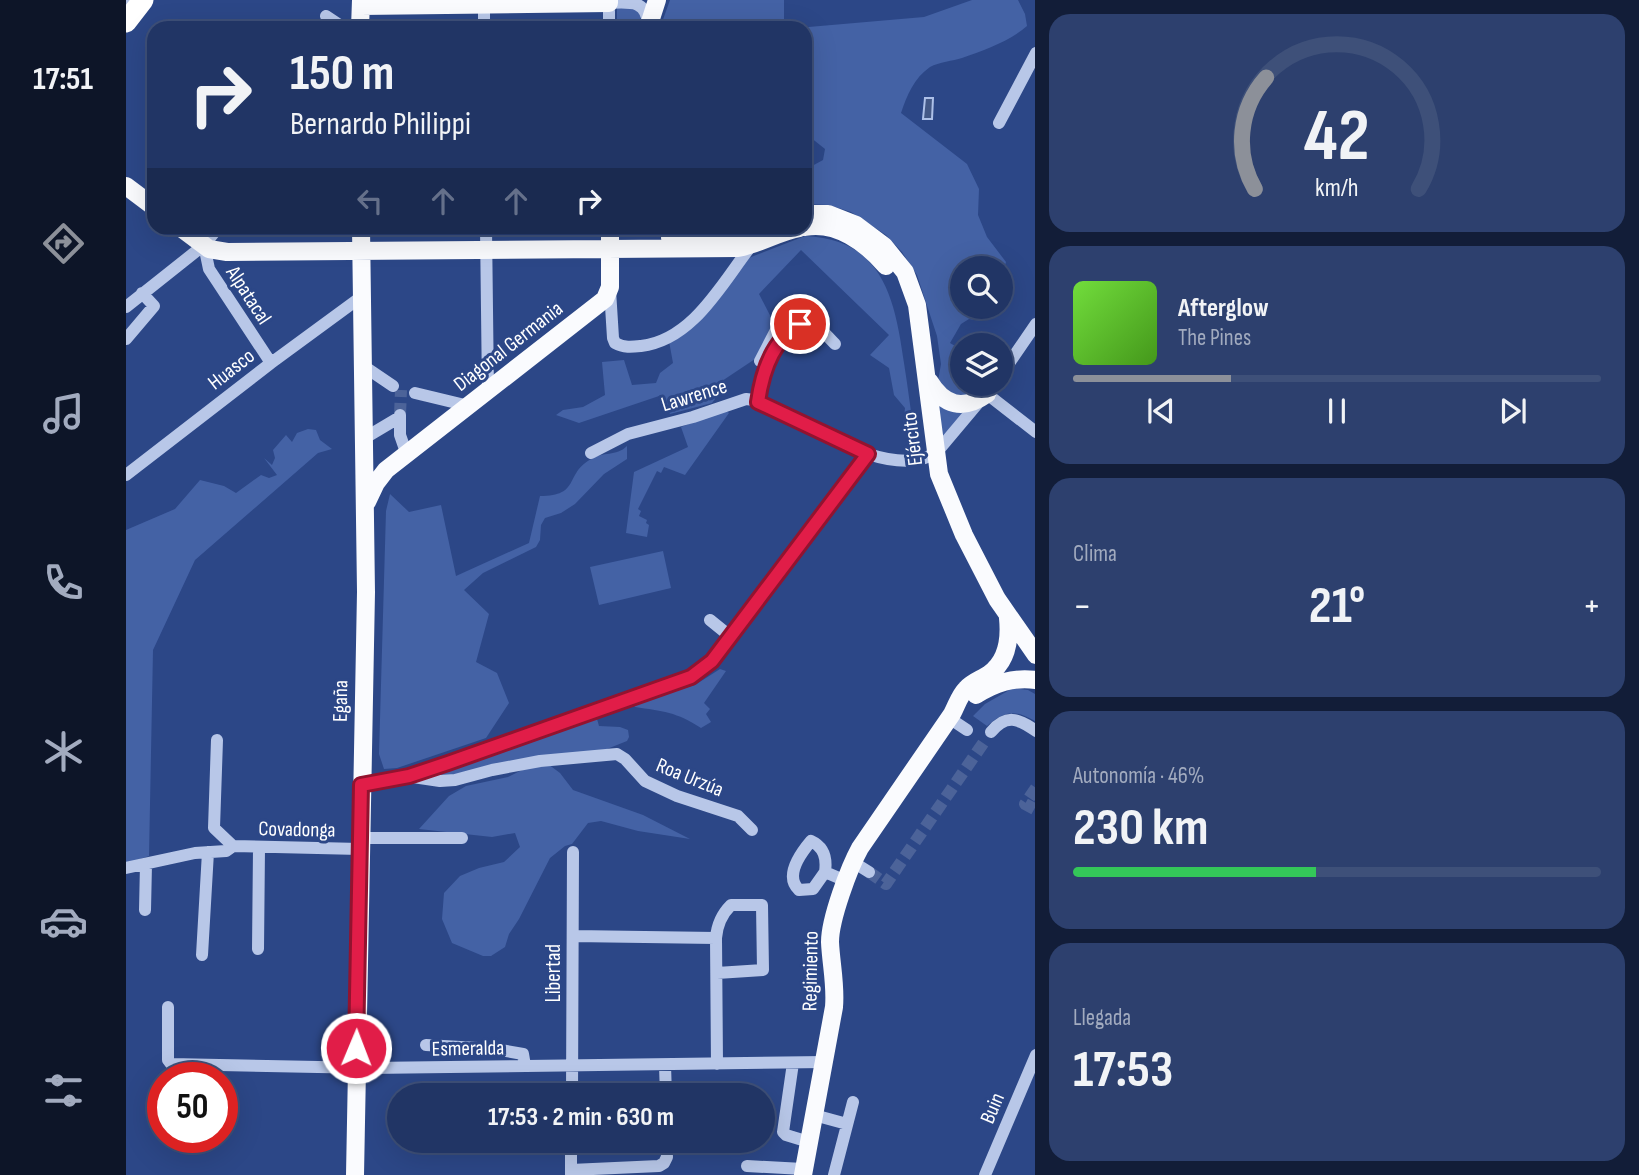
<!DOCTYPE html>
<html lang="es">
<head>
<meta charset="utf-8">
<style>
  :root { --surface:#213565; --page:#2d406e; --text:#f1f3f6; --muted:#a2abbf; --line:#3e5079; --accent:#8c9099 }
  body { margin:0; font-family:"Sofia Sans Condensed",sans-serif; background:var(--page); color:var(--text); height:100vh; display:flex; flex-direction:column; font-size:26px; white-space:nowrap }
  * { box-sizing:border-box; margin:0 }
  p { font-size:23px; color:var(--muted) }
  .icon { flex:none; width:38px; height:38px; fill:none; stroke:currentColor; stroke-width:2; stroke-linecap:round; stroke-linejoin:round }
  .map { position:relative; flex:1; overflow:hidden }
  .details { display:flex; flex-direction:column; gap:14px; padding:14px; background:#121d38; width:604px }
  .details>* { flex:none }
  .banner { position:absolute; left:21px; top:21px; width:665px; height:214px; border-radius:21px; box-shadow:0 7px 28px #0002,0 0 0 2px var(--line); background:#213565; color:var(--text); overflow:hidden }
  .fabs { position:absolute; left:824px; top:256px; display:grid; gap:14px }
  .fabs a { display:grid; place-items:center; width:63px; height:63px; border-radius:50%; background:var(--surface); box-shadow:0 7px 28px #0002,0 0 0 2px var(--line); font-size:35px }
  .speed { position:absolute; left:21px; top:1062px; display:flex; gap:14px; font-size:35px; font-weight:700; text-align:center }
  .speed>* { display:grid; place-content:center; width:91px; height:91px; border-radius:50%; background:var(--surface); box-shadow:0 7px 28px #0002,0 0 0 2px var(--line); line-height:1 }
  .speed .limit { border:10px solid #d22; background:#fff; color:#111 }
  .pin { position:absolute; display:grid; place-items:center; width:60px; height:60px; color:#fff; margin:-30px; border:4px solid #fff; border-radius:50%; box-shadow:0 2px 7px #0007 }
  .me { position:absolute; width:77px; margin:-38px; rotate:1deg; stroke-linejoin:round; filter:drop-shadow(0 0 5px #0008) }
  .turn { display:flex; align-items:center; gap:24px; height:147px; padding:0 28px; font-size:32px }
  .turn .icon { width:91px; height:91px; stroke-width:2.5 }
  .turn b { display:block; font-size:49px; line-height:60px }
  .lanes { display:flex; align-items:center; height:66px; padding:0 28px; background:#0003; justify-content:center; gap:35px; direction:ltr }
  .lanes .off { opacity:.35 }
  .big { font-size:52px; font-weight:700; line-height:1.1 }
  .details .widget { flex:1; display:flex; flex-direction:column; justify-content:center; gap:10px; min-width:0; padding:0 24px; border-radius:21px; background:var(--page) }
  .details .dial { align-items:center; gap:0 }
  .dial svg { height:182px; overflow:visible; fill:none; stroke:var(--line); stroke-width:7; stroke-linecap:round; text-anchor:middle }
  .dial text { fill:var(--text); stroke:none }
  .song { display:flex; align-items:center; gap:21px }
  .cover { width:84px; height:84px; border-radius:10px; background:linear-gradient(135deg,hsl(100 70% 55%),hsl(100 70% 35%)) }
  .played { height:7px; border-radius:4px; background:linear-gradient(90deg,var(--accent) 30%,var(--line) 30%) }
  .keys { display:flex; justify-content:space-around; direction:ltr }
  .heat { display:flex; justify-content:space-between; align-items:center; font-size:38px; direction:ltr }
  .charge { height:10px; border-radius:5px; background:linear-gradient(90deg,#34c759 46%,var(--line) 0) }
  .trip { position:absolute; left:261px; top:1083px; width:388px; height:70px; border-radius:35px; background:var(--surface); box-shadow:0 7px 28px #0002,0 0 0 2px var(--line); font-weight:700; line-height:70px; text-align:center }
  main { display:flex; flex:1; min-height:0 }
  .menu { display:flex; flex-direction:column; width:126px; justify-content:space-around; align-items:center; background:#0d1528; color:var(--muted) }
  .menu .icon { width:49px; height:49px }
  .menu .active { color:var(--accent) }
  .menu b { font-size:32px; color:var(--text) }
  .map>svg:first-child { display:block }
  .green { fill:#4462a5 }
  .water { fill:#435886; stroke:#adc0e8; stroke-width:2 }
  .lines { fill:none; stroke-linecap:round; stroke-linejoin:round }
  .minor-tunnel { stroke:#4c6399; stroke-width:12; stroke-dasharray:12 6; stroke-linecap:butt }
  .minor { stroke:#b8c7e8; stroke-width:12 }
  .major { stroke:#fafbfe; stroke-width:18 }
  .highway { stroke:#fff; stroke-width:21 }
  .route-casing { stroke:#92132f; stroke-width:18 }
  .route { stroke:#e11d48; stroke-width:12 }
  .labels { text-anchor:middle; stroke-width:6; stroke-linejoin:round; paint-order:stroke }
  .street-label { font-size:21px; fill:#fff; stroke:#2c4787 }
</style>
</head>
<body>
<main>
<nav class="menu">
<b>17:51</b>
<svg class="icon active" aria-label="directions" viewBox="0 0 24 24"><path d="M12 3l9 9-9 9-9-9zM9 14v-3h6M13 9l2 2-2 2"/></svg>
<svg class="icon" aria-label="music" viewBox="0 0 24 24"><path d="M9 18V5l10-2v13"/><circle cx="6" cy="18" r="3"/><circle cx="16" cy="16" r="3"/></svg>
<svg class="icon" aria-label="phone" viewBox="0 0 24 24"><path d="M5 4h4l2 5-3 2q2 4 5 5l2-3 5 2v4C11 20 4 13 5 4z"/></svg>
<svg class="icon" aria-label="climate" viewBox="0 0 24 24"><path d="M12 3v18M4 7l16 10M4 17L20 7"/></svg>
<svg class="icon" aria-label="car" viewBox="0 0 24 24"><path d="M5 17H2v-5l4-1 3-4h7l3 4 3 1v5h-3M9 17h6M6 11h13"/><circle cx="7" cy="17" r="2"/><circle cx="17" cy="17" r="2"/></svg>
<svg class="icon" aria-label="filters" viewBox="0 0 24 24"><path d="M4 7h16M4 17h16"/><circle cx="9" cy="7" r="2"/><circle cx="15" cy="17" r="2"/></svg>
</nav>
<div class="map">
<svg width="910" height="1175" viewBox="0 0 910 1175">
  <rect width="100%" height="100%" fill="#2c4787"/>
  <path class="green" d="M544 0H658V20L671 28 798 17 846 0H892L899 14 901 26C884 41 858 50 836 58 827 61 813 62 804 67 788 78 781 95 775 113L841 164 853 189 852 215 861 237 880 262 875 278V268H836V306H864L855 321 843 319 835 324 824 343 836 350V383H857L846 396H825L812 381 815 364 811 336 791 275 776 252 760 235 725 212 703 205 679 204V167L686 166 697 160 699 149 679 133V28H534Z
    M491 7 511 9 515 16 512 28H491Z
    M679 236C757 239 769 299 778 363 782 388 785 413 789 439L777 430 779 408 768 395 763 368 744 355 763 335 675 250 633 294 648 323 629 359 590 385 589 399 586 403 544 414 536 395 453 423 430 415 437 410 457 407 479 395 476 362 498 360 506 385 530 383 534 373 547 363 543 341 620 259Z
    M810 402 839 412 816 440Z
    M599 410 603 413 559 475 538 467 535 473 531 471 512 509 515 511 513 516 521 520 520 523 523 525 521 537 500 533 508 472 562 447 555 427Z
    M182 429 190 430 194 440 206 449 192 453 69 560 27 650 23 856 0 864V530L49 509 74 480 98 486 110 493 135 475 143 478 151 475 138 458 146 465 149 458 147 450 160 435 166 442 171 433Z
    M501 446V459L478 474 449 504 435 513 419 518 415 525 414 540 410 547 357 573 338 590 363 614 350 662 371 673 383 703 360 738 271 768 258 769 253 754 260 511 264 494 283 512 315 505 330 576 403 543 414 496C455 496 438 474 465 459 477 451 490 457 501 446Z
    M537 551 545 588 473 605 464 567Z
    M594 669 600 671 578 703 584 709 580 714 585 722 575 728C551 712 536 711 509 707L507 704 569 685Z
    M887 688 902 690 909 694V721C889 709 878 711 861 726L847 716 859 704Z
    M471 719 473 726 494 727 502 730 503 737 501 741 481 749 334 774 311 777 305 774Z
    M422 764 434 773 447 790 517 815 564 839 512 831 475 821 462 823 446 844 439 846 424 858 393 919 383 934 379 947 365 956H357L326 943 316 919 318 893 334 876 353 868 378 862 394 847 389 833 366 837 293 829 323 796 340 786 382 777 396 770Z"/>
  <path class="water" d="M799 98H807L806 119H797Z"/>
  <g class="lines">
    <path class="minor-tunnel" d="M274 415 275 390
      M910 788 899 804 910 810
      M743 872 760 884 858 742"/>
    <path class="minor" d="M358 0V28
      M0 3 2 0
      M483 3C505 2 521 0 522 25
      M483 11V28
      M200 16 218 28
      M873 123 910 53
      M360 228 362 391
      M78 245 83 269 145 363
      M484 290 487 338 489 343C498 348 506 347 515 346 567 340 596 283 625 246
      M0 307 78 245 92 228
      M0 339 28 306 16 293
      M634 361 663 305
      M236 365 267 386
      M875 375 910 324
      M289 393 343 406
      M861 394 910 432
      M632 403C633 393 634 384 637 375 641 360 664 319 682 323 692 325 702 337 709 344
      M274 415V435L281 455
      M237 439 274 417
      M465 453 502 434 567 417 620 399 628 400 742 454C764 461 791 466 811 452L869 383
      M0 475 145 363 235 297
      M584 620 605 637
      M823 718 841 730
      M865 732C880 714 892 718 910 731
      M91 740 88 828 107 846
      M287 777 314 781 329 780 366 770 414 761 491 754 499 759 519 781 551 796 612 816 626 830
      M235 785 296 772 573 673 591 655 742 454
      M234 838H336
      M107 846 234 849
      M727 862 743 872
      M0 868 69 853 100 851 107 846
      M699 872 687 889 673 890C658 876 674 854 685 841 698 847 701 858 699 872L720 881
      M19 910 20 864
      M447 936 590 938
      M132 949 133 848
      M76 955 82 852
      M591 973 637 970 636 905H605C596 914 591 925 590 938L591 1064
      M42 1007V1060L45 1064 243 1068 699 1062
      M300 1045 369 1049 397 1054 399 1066
      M667 1063 657 1132 660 1135 683 1142
      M539 1065 540 1096
      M446 1096 447 852
      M688 1115 721 1124
      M621 1166 677 1169
      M445 1170 533 1166 538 1163 541 1157 540 1141
      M445 1175V1141
      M708 1175 727 1102
      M859 1175 910 1055"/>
    <path class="major" d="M235 6 483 3V0
      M234 28 235 0
      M522 28 531 0
      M0 186 28 207
      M679 214H702L730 225 758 246 779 272 791 305 813 474 838 535 871 599 910 655
      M679 227C711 221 740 243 760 266
      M55 228 83 249 101 252 612 248C634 244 652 232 674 228
      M544 238 610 236 638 228
      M803 381C818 406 837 411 861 394
      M241 502 250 483 260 470 479 299 484 287V228
      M850 695C869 683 887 677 910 680
      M229 1175 240 592 235 228
      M677 1175 708 1007C710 985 705 964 704 942 704 919 723 868 734 848L826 714C831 705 833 696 840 689 846 682 856 679 863 674 882 661 884 638 882 618"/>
    <path class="highway" d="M0 22 17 0"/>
  </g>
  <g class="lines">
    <g class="route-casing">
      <path id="route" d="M230 1048 235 785 283 776 322 763 565 677 586 661 742 454 632 402C636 373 646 340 674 324"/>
    </g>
    <use href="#route" class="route"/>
  </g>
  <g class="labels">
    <g class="street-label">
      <text transform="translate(123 295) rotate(57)" y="7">Alpatacal</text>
      <text transform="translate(382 346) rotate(-38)" y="7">Diagonal Germania</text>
      <text transform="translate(105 369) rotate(-38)" y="7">Huasco</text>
      <text transform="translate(568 395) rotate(-17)" y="7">Lawrence</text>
      <text transform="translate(786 439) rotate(-97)" y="7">Ejército</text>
      <text transform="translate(214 701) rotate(-89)" y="7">Egaña</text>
      <text transform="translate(564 777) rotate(22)" y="7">Roa Urzúa</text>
      <text transform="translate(171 829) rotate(1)" y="7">Covadonga</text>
      <text transform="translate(684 971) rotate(-89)" y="7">Regimiento</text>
      <text transform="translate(427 973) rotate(-90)" y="7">Libertad</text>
      <text transform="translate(342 1048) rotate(-1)" y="7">Esmeralda</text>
      <text transform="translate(866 1108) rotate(-67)" y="7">Buin</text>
    </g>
  </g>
</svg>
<div class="fabs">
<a><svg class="icon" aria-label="search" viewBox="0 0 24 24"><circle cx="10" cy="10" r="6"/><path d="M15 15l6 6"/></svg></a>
<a><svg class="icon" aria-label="layers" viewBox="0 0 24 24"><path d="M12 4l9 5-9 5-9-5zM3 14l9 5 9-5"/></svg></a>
</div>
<div class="speed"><div class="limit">50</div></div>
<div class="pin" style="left:674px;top:324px;background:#d93025"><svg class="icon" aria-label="arrive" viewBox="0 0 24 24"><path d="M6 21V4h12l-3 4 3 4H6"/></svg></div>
<svg class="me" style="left:230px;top:1048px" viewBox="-20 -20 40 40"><circle r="17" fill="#e11d48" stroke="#fff" stroke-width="3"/><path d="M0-11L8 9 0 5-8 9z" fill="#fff"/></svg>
<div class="trip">17:53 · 2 min · 630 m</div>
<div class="banner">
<div class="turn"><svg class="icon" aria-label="right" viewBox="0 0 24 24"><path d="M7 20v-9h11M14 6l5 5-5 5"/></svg><div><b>150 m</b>Bernardo Philippi</div></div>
<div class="lanes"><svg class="icon off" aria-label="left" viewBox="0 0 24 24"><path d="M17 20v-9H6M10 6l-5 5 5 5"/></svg><svg class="icon off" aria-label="ahead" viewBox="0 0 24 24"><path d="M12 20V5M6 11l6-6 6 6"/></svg><svg class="icon off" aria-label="ahead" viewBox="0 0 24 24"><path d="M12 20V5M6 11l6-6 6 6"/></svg><svg class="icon" aria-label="right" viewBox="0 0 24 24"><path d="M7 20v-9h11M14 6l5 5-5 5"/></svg></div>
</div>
</div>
<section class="details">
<div class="widget dial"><svg viewBox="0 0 100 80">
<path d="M14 69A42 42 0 1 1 86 69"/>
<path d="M14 69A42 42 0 0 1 19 20" stroke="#8c9099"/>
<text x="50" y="56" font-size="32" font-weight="700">42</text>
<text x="50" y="72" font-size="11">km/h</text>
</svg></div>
<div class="widget">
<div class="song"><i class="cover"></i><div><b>Afterglow</b><p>The Pines</p></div></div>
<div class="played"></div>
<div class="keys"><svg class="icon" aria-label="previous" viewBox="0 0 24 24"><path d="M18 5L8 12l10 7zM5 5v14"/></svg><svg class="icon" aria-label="pause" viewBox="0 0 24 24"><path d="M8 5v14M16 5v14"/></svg><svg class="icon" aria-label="next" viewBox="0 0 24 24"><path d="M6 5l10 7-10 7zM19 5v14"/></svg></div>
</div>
<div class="widget"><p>Clima</p>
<div class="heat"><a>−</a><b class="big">21°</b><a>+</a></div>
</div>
<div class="widget"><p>Autonomía · 46%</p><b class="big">230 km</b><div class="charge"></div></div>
<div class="widget"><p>Llegada</p><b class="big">17:53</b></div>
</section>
</main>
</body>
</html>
